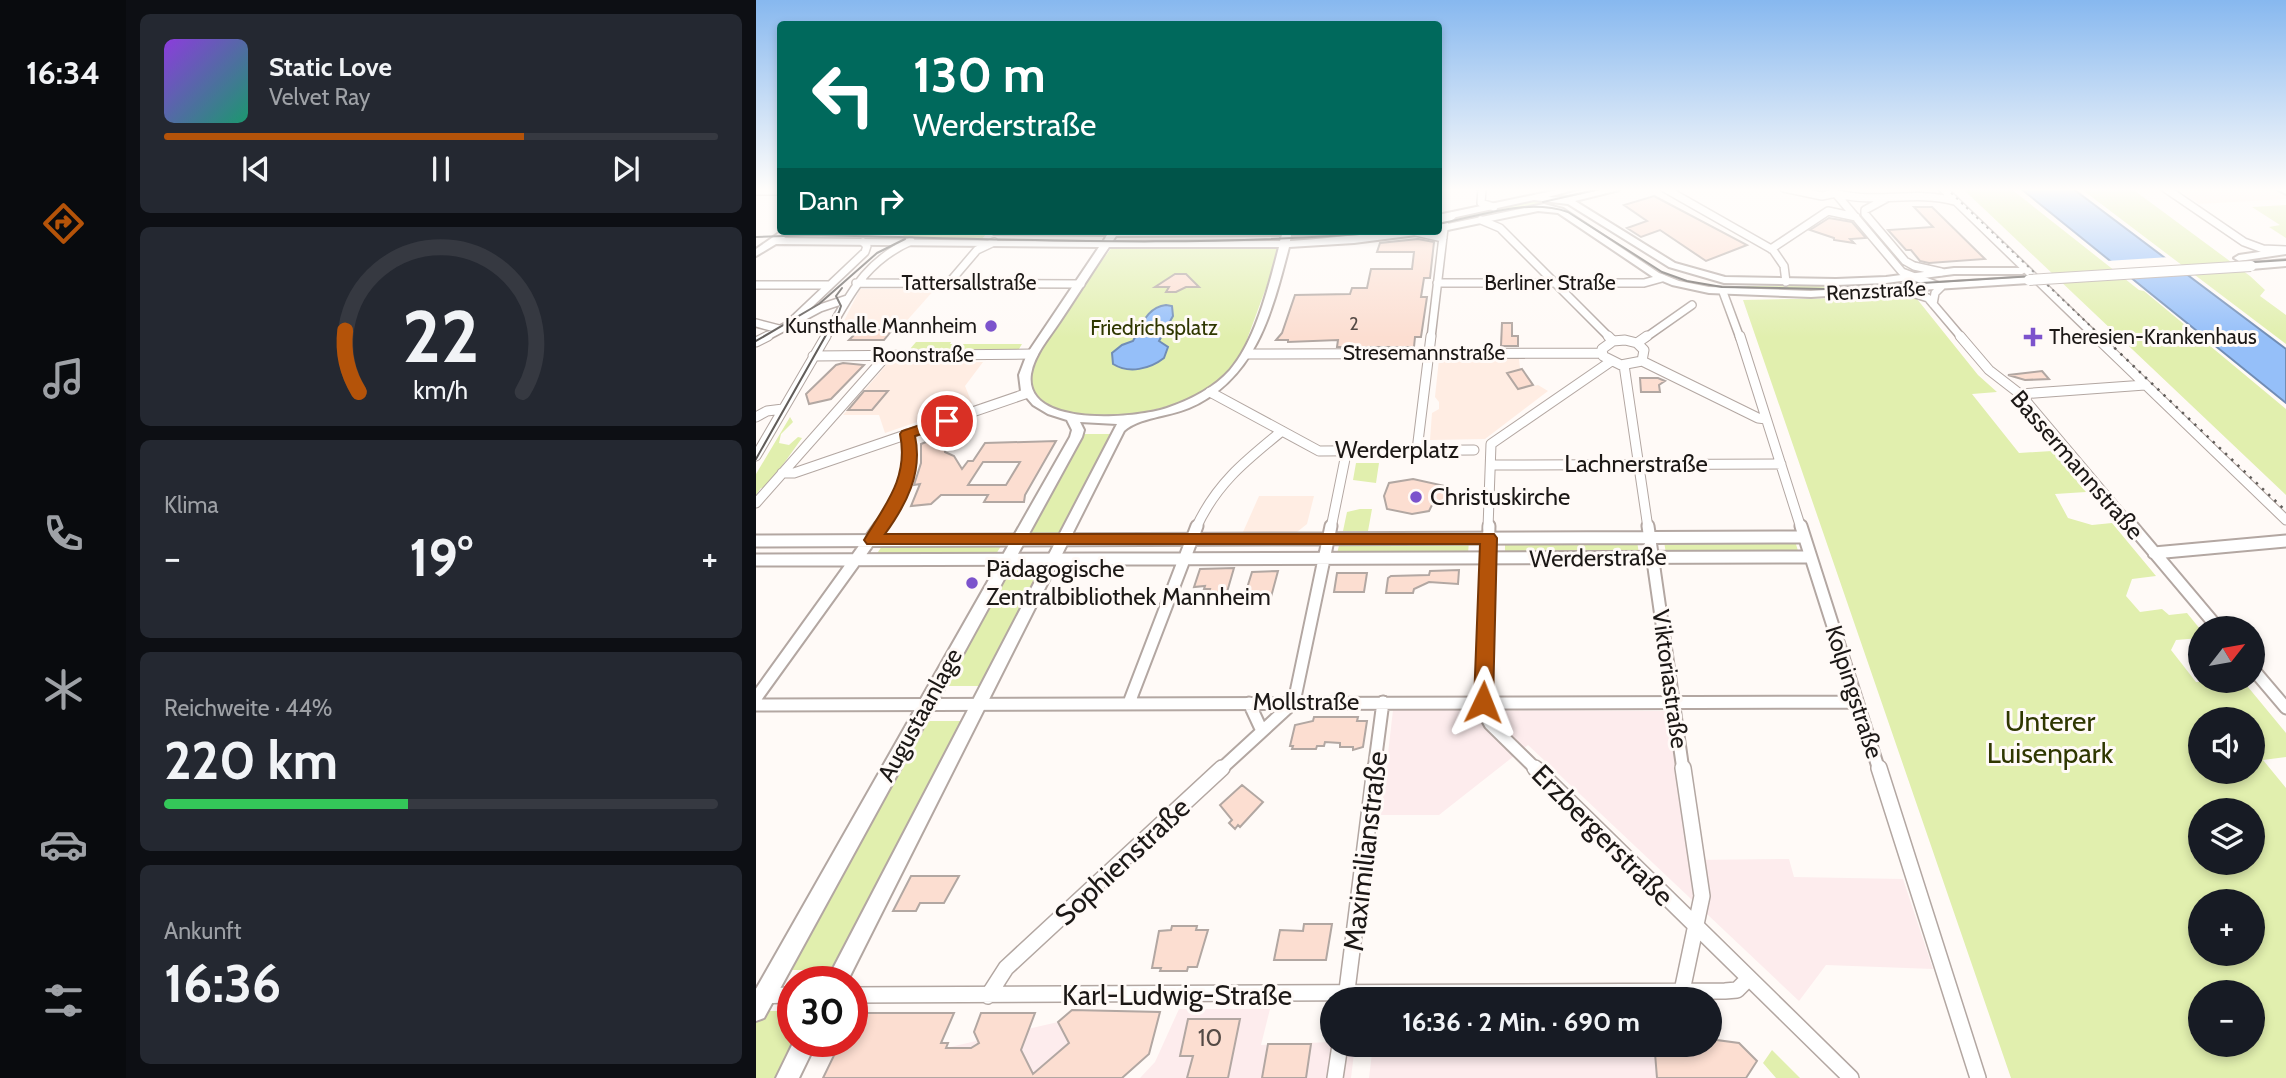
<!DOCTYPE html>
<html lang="de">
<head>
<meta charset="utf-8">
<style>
  :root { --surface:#171b24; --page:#242831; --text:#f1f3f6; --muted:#9ea1a6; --line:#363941; --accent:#b45309 }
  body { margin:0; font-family:Cabin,sans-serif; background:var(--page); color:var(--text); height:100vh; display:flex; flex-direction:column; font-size:26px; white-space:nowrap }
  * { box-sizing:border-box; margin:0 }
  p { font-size:23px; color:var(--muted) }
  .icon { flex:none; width:38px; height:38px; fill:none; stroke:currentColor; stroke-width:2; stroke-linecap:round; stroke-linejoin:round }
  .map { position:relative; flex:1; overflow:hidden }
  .side { display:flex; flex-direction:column; gap:14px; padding:14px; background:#0d0f14; width:630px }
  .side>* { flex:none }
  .top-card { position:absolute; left:21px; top:21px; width:665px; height:214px; border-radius:7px; box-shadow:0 4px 10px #0003; background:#00695c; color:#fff; overflow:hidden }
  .needle { width:46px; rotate:59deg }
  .buttons { position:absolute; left:1432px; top:616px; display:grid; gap:14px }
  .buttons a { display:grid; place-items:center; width:77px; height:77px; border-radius:50%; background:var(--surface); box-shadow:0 4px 10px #0003; font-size:35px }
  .speed { position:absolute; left:21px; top:966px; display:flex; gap:14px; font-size:35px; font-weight:700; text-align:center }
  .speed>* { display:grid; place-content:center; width:91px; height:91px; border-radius:50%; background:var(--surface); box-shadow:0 4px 10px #0003; line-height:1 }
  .speed .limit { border:10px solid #d22; background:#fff; color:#111 }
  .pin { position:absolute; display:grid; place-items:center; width:60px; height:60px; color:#fff; margin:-30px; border:4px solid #fff; border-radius:50%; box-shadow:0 2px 7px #0007 }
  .me { position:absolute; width:77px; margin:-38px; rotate:2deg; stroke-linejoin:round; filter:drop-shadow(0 0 5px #0008) }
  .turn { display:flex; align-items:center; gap:24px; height:147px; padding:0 21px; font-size:32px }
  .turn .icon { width:91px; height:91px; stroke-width:2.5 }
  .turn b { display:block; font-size:49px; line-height:60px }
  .then { display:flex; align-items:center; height:66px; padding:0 21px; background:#0003; gap:14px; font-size:26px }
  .big { font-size:52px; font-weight:700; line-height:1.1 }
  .side .widget { flex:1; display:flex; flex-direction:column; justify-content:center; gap:10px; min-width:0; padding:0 24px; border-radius:10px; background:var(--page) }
  .side .dial { align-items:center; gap:0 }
  .dial svg { height:182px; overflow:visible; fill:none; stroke:var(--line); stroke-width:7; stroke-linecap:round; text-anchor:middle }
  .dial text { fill:var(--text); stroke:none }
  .song { display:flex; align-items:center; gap:21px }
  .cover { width:84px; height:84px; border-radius:10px; background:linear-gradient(135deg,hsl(270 70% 55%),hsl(160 70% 35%)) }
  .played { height:7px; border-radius:4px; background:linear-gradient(90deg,var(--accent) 65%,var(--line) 65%) }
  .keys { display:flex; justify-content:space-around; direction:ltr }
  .heat { display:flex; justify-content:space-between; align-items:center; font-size:38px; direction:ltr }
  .charge { height:10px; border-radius:5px; background:linear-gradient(90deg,#34c759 44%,var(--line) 0) }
  .trip { position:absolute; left:564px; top:987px; width:402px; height:70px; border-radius:35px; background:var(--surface); box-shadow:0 4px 10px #0003; font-weight:700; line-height:70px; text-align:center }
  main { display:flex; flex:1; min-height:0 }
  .menu { display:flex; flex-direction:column; width:126px; justify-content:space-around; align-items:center; background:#090b0e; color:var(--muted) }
  .menu .icon { width:49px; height:49px }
  .menu .current { color:var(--accent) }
  .menu b { font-size:32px; color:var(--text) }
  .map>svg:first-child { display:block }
  .commercial { fill:#fdeced }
  .education { fill:#ffede3 }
  .green { fill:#e1efae; fill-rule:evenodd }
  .water { fill:#95bff9; stroke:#718db5; stroke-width:2 }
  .pier { fill:#fffaf7 }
  .building { fill:#fcded1; stroke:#b2a7a2; stroke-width:2; fill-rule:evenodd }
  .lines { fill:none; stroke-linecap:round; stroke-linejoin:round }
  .minor-far3-casing { stroke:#b3a7a2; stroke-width:10 }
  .minor-far2-casing { stroke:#b3a7a2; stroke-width:11 }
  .minor-far1-casing { stroke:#b3a7a2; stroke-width:15 }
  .minor-casing { stroke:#b3a7a2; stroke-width:18 }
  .major-casing { stroke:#b3a7a2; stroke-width:4 }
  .minor-far3 { stroke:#fff; stroke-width:7 }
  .minor-far2 { stroke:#fff; stroke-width:9 }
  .minor-far1 { stroke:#fff; stroke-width:11 }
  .minor { stroke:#fff; stroke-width:15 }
  .major { fill:#fff; fill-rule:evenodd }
  .tram { stroke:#615d5a; stroke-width:2 }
  .rail-far1 { stroke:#615d5a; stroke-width:2; stroke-dasharray:2.5 4.5; stroke-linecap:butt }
  .rail { stroke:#615d5a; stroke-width:2.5; stroke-dasharray:2.5 6; stroke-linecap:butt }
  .major-bridge-casing { stroke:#b3a7a2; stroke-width:12; stroke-linecap:butt }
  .major-bridge { stroke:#fff; stroke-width:10 }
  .route { fill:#b45309; stroke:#753606; stroke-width:2 }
  .poi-dot { fill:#7c53cc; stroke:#fffaf7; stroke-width:2.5 }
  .labels { text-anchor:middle; stroke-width:6; stroke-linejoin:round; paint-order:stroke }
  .far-number-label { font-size:18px; fill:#544a45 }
  .far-street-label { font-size:21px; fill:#1c1816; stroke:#fffaf7 }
  .far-poi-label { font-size:21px; fill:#1c1816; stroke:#fffaf7; text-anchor:end }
  .far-park-label { font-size:21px; fill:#2f3700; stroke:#fffaf7 }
  .street-label { font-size:24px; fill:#1c1816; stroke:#fffaf7 }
  .poi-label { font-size:24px; fill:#1c1816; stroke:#fffaf7; text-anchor:start }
  .near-number-label { font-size:24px; fill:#544a45 }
  .near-park-label { font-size:28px; fill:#2f3700; stroke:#fffaf7 }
  .near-street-label { font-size:28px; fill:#1c1816; stroke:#fffaf7 }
</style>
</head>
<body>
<main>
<nav class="menu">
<b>16:34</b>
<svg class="icon current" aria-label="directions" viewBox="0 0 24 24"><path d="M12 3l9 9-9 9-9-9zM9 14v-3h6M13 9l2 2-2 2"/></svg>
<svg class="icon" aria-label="music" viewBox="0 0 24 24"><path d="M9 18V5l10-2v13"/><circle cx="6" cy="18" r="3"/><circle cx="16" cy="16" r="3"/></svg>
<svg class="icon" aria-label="phone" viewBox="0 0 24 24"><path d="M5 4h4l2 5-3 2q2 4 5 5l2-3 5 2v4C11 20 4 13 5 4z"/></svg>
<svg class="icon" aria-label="climate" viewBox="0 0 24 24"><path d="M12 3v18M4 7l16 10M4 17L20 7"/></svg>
<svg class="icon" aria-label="car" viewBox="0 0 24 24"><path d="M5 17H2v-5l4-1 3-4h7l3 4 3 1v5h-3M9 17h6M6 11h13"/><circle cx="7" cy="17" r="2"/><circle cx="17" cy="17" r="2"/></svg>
<svg class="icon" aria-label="filters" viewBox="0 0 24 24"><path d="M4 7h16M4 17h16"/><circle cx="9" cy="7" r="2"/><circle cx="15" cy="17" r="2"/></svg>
</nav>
<section class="side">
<div class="widget">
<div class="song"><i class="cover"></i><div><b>Static Love</b><p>Velvet Ray</p></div></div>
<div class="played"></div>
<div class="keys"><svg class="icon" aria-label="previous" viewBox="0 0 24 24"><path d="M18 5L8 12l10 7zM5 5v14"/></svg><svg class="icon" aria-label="pause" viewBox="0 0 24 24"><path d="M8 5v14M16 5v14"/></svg><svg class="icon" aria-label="next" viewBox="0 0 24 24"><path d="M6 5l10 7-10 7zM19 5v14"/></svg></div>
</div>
<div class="widget dial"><svg viewBox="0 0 100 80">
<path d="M14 69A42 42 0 1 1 86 69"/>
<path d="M14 69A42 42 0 0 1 8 42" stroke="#b45309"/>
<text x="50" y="56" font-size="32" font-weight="700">22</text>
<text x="50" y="72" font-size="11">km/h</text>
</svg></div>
<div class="widget"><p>Klima</p>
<div class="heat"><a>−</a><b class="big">19°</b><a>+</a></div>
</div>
<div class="widget"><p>Reichweite · 44%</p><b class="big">220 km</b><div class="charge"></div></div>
<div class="widget"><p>Ankunft</p><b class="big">16:36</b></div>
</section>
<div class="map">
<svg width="1530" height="1078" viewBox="0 0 1530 1078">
  <rect width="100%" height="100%" fill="#fffaf7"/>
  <path class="commercial" d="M637 710 916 711 934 860 1033 859 1038 877 1147 879 1177 969 1070 965 1043 1001 772 745 683 815H625Z
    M423 1009H514L505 1045 576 1042V1045H599L595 1078H384L399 1062Z
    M302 1022 331 1078H177L190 1048Z
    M617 1045H899L902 1078H613Z"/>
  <path class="education" d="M1419 188H1516L1530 194V199L1443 204Z
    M104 289H179L147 325H86Z
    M683 359H763L764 368 778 386 782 385 792 391 729 439 674 440 676 413 683 409V402L679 397Z
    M227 362 209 386 216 403 129 433 123 415H87L132 363Z
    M503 496H558L551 524 541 532H487Z"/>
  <path class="green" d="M1206 188H1254L1383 290 1388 291 1530 409V495Z
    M1324 188H1375L1494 276 1509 290 1504 296 1530 315V344Z
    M782 200 804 202 692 223 694 219Z
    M1530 205V238L1513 227 1524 225 1496 207Z
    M152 232H232L224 241 143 239Z
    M356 247H525L486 353C476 371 462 384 444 394 408 414 263 444 275 367 278 346 340 270 356 247Z
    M1150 280 1170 286 1036 293 973 290 992 286H1074Z
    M1151 297 1161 299 1222 375 1241 392 1216 394 1263 453 1296 451 1330 492 1299 494 1312 518 1336 525 1356 523 1400 576 1376 579 1370 596 1384 612 1406 609 1413 615 1431 613 1444 629V638L1420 640 1415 650 1440 682 1487 681 1530 733V757L1507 760 1530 788V1078H1255L987 300ZM1496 719V772H1444V719ZM1496 810V863H1444V810ZM1496 901V954H1444V901ZM1444 992H1496V1045H1444Z
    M160 342H195L194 344H266L263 349H154Z
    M34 417 37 422 25 434 23 443 33 445 42 437 46 438 11 487 5 488 0 495V474Z
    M327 434H355L302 536 270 535Z
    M600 463H623L620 483 597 480Z
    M604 509H616L612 531H587L591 512Z
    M584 541H713L712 554H581Z
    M749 541H881L883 554H749Z
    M908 541H1039L1043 554H910Z
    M128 543H247L240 554 120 555Z
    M252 569H284L224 686H187Z
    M168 721H206L78 970H31Z
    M6 1011H37V1041H43L24 1078H0V1022Z
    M1016 1050 1044 1078H1020L1007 1063Z"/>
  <path class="water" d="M1264 188H1316L1530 349V403Z
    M410 305 416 306 417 316 403 341 412 347 408 358C394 369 373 374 357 364L356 353 366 345 377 341C386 325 391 307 410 305Z"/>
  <path class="pier" d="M1414 257 1438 274 1372 279 1350 261Z"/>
  <path class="building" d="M898 196 991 245 950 261 904 230 885 237 871 228 891 221 868 205Z
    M1158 207H1176L1229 259 1173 263 1164 261 1155 250H1150L1132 230 1177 227Z
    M1073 218 1096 222 1110 238 1094 239 1098 243 1078 240V238L1054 230Z
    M662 239 678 242 674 278H668L665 297H671L665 337H659L658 347H581L582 340 532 342V340H520L526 333 539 295 594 294 596 288H611L615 269H656L658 252H621L624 243Z
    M419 274H430L443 287H430L420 292H410L413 287H399Z
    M746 323H756V336H762V346H745Z
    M103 330H136L128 340H93Z
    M87 363 108 365 75 399 53 404 50 394 80 365Z
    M766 369 777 385 762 389 751 373Z
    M1286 371 1293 379 1269 380 1252 375Z
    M884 378H902L909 381 903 385 904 392H885Z
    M108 391H132L116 410H92Z
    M202 395 205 402 181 410 179 403 181 401Z
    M188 435 189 452 198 456 206 469 212 461H217L229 443 300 441 269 495 268 502H228L232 495H185L175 504 155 506 164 484 158 485 165 463V444ZM227 462H264L250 485H212Z
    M657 479 689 486 691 495 687 505H676L673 511 656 514 631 509 628 496 633 483Z
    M478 568 471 592H453L454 589H448L449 586 438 587 444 569Z
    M703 570 702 584 673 582 658 589 657 593H630L632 578 635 576 673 575 674 571Z
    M522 571 515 597 488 598 496 572Z
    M581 573H611L608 592H578Z
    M558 717H602L601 721H611L607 747 597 750V747H584V743L569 742 568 746H561L560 749H536L537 746H534L539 725 557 721Z
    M486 785 507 802 484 827 482 825 479 829 473 823 476 820 464 805Z
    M155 876H203L188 903H164L160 911H137Z
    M548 924H576L570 960H518L524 930 547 931Z
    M416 926H441L440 930H452L441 967H432L431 971H404L405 968H396L403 931 415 930Z
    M316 1010 404 1012 393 1054 366 1078H67L85 1041H96V1013H198L185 1043H192L190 1048H215L223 1043 218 1032 225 1013H279L265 1050 277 1074 313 1043 302 1022Z
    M432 1019H484L472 1078H431L437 1056H424Z
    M954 1021H959L961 1040 983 1043 1001 1061 990 1078H901L899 1053H890L889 1045H954Z
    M512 1044H555L550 1078H506Z"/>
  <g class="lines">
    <g class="minor-far3-casing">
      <path id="minor-far3" d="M726 188 725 203 738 207
        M908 188 1017 250 1028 266 1030 282
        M1028 188 1066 196 1080 193
        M1075 188 1146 272 1185 287 1179 293 1177 304
        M1186 188 1341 338
        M1409 188 1488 242 1507 249 1530 250
        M0 191H24
        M1083 194C1121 204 1160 190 1198 201
        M1131 198 1109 210V214L1149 261 1158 266 1185 272
        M725 220 744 228 854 338
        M660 232 687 238
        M1015 249 1072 211 1100 217
        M100 283 325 284
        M681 283H888L906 278
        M192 284 221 250 238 242
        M0 285H73
        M1144 289 1172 298 1206 338
        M967 292 984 338
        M0 323 23 329
        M34 323 109 252 111 246 107 242
        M8 338 64 308 91 299
        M69 338C94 295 108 262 155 241
        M675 338 689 220 696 216
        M889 338 936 305"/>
    </g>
    <g class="minor-far2-casing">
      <path id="minor-far2" d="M852 336 857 341
        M984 336 1045 528
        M1204 336 1233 370 1264 394 1377 528
        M1339 336 1530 520
        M869 340 881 343 888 350 886 361 865 365 847 356 846 349 857 341Z
        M0 342 12 336
        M881 343 891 336
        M491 354 846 353
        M57 356 277 354
        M886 361 1002 418 1010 419
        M868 365 892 528
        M454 392 563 451 718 450
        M1264 394 1389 385
        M0 417 11 411 27 409
        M661 450 675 336
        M0 456 70 336
        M735 465 1025 464
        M26 473H38L272 393
        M0 503 131 355
        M123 528C144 499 158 471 151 434
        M440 528C460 484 489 461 526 431
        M575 528 590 454
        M732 528 735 444 854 362"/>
    </g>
    <g class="minor-far1-casing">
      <path id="minor-far1" d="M733 526 727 711 734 724 781 770
        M892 526 927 770
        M1045 526 1123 770
        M1376 526 1462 628
        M0 541 1048 537
        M1398 553 1530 541
        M0 560 1055 557
        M1496 668 1530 708
        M0 698 124 526
        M373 703 441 526
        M493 703 506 731
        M0 705 1101 702
        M464 770 538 702 575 526
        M618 770 627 702"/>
    </g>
    <g class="minor-casing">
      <path id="minor" d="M779 768 1095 1078
        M1123 768 1222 1078
        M926 991 946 896 927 768
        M96 995 969 991 981 990 993 978
        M0 996 37 995
        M232 996 250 968 466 768
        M590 998 619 768
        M579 1078 584 1045"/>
    </g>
    <g class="major-casing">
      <path id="major" d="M811 188H825L792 197C819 200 838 188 864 188L863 190 819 201 919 263 969 277 1080 279 1130 277 1198 268H1266L1271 271 1266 274H1198L1130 283 1080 285 968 283 913 267 812 204 778 200 682 221V215Z
        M1519 188H1530V194Z
        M788 204 807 209 903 273 923 281 953 287 1055 291 1273 277 1278 280 1273 283 1055 297 953 293 916 285 897 277 802 213 782 211 682 232 679 231H682V226Z
        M26 231H37L28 238 347 242 351 235 238 234 233 231H575L570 234 535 235 534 241C580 238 626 231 673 231L668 234 598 243 533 247C516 312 500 379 433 408 412 417 384 417 368 431L91 982H70L361 424 324 422 328 430 326 437 8 1018 0 1021V989L314 437 316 430 311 420 292 414 277 405 265 391 263 375 271 354 343 247 20 244 0 256V249ZM526 235 524 241 356 242 360 236ZM353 247H523C513 285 500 340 474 370 458 388 434 400 411 408 382 418 267 429 275 374 278 355 293 338 303 323 320 298 336 272 353 247Z
        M1530 248V254L1483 261 1478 258 1483 255Z
        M1530 260V266L1495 269 1490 266 1495 263Z
        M38 1041H61L43 1078H20Z"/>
    </g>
    <use href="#minor-far3" class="minor-far3"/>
    <use href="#minor-far2" class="minor-far2"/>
    <use href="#minor-far1" class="minor-far1"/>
    <use href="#minor" class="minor"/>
    <use href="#major" class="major"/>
    <path class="tram" d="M787 202 848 188
      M682 224C724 216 770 198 812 212L906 272 931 281 966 287 1070 289 1530 260
      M0 237 56 235C251 239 445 249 639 231
      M0 341 63 304 121 253 149 239
      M0 459 83 312 85 306 80 296 86 288"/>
    <path class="rail-far1" d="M1190 188 1347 338"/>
    <path class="rail" d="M1346 336 1530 511"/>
    <g class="major-bridge-casing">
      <path id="major-bridge" d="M1273 280 1495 266"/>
    </g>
    <use href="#major-bridge" class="major-bridge"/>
  </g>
  <linearGradient id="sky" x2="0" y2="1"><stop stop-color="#87b8ef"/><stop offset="0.56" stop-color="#fffdfb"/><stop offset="1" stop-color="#fffdfb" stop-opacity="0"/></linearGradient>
  <rect width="1530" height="338" fill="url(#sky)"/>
  <path class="route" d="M191 416 196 417V424L159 436C167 473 150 505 129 534H738L741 538 737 702 734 708 727 710 721 708 718 702 724 544H111L108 540C129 505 153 478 144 434L146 431Z"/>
  <g class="poi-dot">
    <circle cx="235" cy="326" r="7"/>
    <path d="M1273.5 326.5h7v7h7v7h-7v7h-7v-7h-7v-7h7z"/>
    <circle cx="660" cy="497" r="7"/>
    <circle cx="216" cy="583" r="7"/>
  </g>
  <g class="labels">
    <g class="far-number-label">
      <text x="598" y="330">2</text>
    </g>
    <g class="far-street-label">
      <text x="213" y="290">Tattersallstraße</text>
      <text x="794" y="290">Berliner Straße</text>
      <text transform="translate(1120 291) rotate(-3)" y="7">Renzstraße</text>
      <text x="668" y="360">Stresemannstraße</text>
      <text x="167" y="362">Roonstraße</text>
    </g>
    <g class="far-poi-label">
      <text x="221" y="333">Kunsthalle Mannheim</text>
      <text x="1293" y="344" text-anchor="start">Theresien-Krankenhaus</text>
    </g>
    <g class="far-park-label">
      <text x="398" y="335">Friedrichsplatz</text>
    </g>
    <g class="street-label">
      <text x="641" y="458">Werderplatz</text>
      <text x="880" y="472">Lachnerstraße</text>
      <text transform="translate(1321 465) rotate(49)" y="8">Bassermannstraße</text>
      <text transform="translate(842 558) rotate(-1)" y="8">Werderstraße</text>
      <text transform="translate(914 679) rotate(82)" y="8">Viktoriastraße</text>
      <text transform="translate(1098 692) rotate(72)" y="8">Kolpingstraße</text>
      <text x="550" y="710">Mollstraße</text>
      <text transform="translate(164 715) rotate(-61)" y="8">Augustaanlage</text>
    </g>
    <g class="poi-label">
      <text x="674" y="505">Christuskirche</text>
      <text x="230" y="577">Pädagogische<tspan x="230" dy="28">Zentralbibliothek Mannheim</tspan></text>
    </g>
    <g class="near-number-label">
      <text x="454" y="1046">10</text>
    </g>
    <g class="near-park-label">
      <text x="1294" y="731">Unterer<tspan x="1294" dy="32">Luisenpark</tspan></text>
    </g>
    <g class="near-street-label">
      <text transform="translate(847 835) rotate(45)" y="10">Erzbergerstraße</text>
      <text transform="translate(609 851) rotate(-83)" y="10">Maximilianstraße</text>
      <text transform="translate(366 861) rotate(-43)" y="10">Sophienstraße</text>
      <text x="421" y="1005">Karl-Ludwig-Straße</text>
    </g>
  </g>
</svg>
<div class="buttons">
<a><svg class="needle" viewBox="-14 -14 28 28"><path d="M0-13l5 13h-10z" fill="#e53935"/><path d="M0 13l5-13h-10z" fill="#9ea1a6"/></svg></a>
<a><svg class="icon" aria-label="sound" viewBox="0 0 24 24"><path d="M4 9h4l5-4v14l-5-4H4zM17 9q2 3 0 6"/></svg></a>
<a><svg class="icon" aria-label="layers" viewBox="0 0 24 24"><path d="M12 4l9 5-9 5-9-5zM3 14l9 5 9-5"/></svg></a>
<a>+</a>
<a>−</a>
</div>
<div class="speed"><div class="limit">30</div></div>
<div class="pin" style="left:191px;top:421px;background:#d93025"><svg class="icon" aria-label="arrive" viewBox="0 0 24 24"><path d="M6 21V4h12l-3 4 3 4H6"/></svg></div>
<svg class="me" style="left:727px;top:702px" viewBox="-20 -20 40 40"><path d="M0-17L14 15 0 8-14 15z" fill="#b45309" stroke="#fff" stroke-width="4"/></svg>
<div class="trip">16:36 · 2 Min. · 690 m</div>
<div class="top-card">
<div class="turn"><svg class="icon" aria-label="left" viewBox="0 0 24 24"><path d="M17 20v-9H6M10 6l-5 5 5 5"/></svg><div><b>130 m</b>Werderstraße</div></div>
<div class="then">Dann<svg class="icon" aria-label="right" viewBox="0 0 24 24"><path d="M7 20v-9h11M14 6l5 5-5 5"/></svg></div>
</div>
</div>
</main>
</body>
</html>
